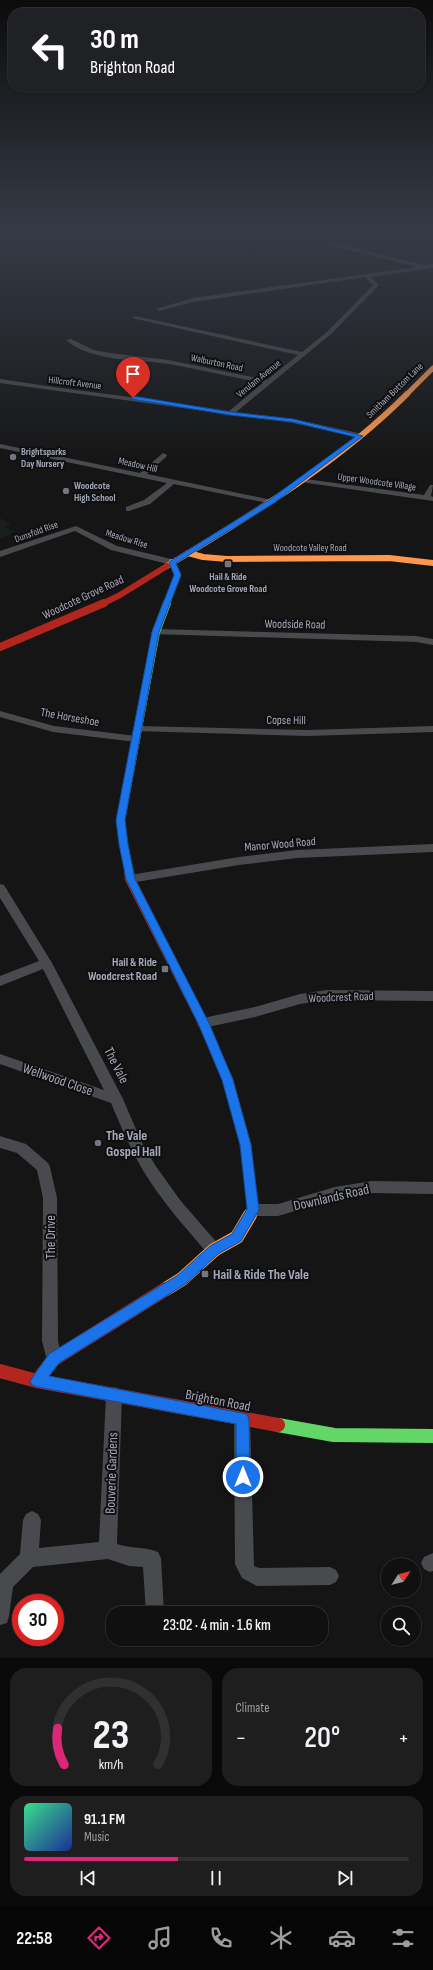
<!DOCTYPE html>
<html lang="en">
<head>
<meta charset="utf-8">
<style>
  :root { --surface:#101010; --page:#1e1e1e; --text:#f1f3f6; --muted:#9c9d9f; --line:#303030; --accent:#db2777 }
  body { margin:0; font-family:"Sofia Sans Condensed",sans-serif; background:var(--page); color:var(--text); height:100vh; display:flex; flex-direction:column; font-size:15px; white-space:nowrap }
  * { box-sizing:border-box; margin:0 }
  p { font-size:13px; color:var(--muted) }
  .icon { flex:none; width:22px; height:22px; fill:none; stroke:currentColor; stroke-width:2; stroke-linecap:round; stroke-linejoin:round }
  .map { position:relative; height:1658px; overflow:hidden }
  .panel { display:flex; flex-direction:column; gap:10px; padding:10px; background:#090909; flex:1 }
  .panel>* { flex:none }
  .top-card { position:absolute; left:8px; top:8px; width:417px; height:84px; border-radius:16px; box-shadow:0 1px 3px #0004,0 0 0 1px var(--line); background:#202124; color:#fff; overflow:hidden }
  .needle { width:26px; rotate:54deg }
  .buttons { position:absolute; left:381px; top:1558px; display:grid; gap:8px }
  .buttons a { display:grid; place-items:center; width:40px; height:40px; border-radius:50%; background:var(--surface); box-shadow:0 1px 3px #0004,0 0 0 1px var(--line); font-size:20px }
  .speed { position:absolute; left:12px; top:1594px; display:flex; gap:8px; font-size:20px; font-weight:700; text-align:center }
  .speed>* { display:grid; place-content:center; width:52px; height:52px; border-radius:50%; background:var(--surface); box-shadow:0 1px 3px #0004,0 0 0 1px var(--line); line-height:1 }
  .speed .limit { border:6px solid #d22; background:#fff; color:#111 }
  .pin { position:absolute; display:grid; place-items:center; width:34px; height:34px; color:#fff; margin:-41px -17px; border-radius:50% 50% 50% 0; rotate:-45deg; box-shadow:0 0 4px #0007 }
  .pin .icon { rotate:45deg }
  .me { position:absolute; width:44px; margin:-22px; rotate:0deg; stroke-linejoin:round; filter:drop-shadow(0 0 3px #0008) }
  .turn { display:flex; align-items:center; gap:14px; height:84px; padding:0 16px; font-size:18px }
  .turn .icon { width:52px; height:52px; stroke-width:2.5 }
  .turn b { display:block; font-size:28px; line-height:34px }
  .big { font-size:30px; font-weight:600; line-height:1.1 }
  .panel .widget { flex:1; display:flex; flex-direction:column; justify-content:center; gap:6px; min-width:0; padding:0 14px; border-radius:16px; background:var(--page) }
  .panel .dial { align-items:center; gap:0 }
  .dial svg { height:104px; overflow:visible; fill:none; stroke:var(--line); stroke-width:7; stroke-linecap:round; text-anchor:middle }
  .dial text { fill:var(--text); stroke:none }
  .song { display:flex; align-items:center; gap:12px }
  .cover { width:48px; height:48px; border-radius:6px; background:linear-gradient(135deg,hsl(150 70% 55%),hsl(230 70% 35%)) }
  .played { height:4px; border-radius:2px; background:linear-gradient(90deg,var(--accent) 40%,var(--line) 40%) }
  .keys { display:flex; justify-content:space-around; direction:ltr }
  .heat { display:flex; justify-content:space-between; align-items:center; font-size:22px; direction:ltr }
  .panel .tiles { flex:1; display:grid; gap:10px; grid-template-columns:1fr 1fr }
  .widget:last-child { grid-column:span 2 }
  .trip { position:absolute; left:106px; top:1606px; width:222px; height:40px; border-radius:16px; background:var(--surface); box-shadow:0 1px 3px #0004,0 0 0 1px var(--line); font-weight:600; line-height:40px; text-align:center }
  .dock { display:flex; height:64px; justify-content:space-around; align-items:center; background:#060606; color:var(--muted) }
  .dock .icon { width:28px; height:28px }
  .dock .on { color:var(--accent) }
  .dock b { font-size:18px; color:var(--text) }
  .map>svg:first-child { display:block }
  .green { fill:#191f1a }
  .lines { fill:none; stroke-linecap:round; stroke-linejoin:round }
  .street { fill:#494a4e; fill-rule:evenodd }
  .fast-far2 { stroke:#63d668; stroke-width:6 }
  .fast-far1 { stroke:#63d668; stroke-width:8 }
  .fast { stroke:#63d668; stroke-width:14 }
  .slow-far3 { stroke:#ff974d; stroke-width:5 }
  .slow-far2 { stroke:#ff974d; stroke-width:6 }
  .slow-far1 { stroke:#ff974d; stroke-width:10 }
  .slow { stroke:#ff974d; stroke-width:14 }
  .jam-far3 { stroke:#b3261e; stroke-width:6 }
  .jam-far2 { stroke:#b3261e; stroke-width:8 }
  .jam-far1 { stroke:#b3261e; stroke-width:10 }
  .jam { stroke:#b3261e; stroke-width:14 }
  .route { fill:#1a73e8; stroke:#114b97 }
  .poi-dot { fill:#73757f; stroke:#0f0f11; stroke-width:1.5 }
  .labels { text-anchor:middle; stroke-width:4; stroke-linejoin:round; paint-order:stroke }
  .far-street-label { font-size:10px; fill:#a5a9b8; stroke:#0f0f11 }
  .far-poi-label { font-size:10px; font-weight:bold; fill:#a5a9b8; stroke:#0f0f11; text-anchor:start }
  .street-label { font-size:12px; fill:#a5a9b8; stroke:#0f0f11 }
  .poi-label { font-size:12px; font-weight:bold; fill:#a5a9b8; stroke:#0f0f11; text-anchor:end }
  .near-street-label { font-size:14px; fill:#a5a9b8; stroke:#0f0f11 }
  .near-poi-label { font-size:14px; font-weight:bold; fill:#a5a9b8; stroke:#0f0f11; text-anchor:start }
</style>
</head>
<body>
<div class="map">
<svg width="433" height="1658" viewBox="0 0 433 1658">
  <rect width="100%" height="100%" fill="#151515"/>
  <path class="green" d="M0 232H41L0 247Z
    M0 518 11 524 5 527 15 532 0 539Z"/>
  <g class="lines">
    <path class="street" d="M327 241 424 265 433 264V268L371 277 379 285 331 334 236 412 293 419 363 434V438L293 423 0 383V379C76 391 153 399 229 411L263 383C232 377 201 370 169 364 139 359 90 362 66 340L71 339 94 350 110 353 168 360 267 380 298 355 132 318 135 316 302 352 327 332 373 285 365 277 193 302 159 311 156 309 193 298 417 267 325 244Z
      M0 444 140 473 163 453 167 455 166 457 147 474 272 500 276 502 272 504 174 484 150 504 129 511H126V507L144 500 167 483 0 448Z
      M298 478 424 495 430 485H433L431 496 433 497V501L301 482 297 480Z
      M76 526 117 546 175 560 176 562 172 565 111 550 75 531 0 557V551Z
      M156 629 416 636 433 639V645L416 642 153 634V630Z
      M0 711 54 726 136 736 141 739 136 742 53 732 0 717Z
      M138 726 308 730 433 726V732L308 736 134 731 133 729 134 727Z
      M433 844V852L297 858 239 865 130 883 124 879 130 875 239 857 297 850Z
      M0 884 4 885 52 963 123 1099 141 1141 155 1165 180 1200 219 1245 221 1250 219 1255 214 1257 209 1255C186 1228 162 1202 144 1172 131 1150 121 1127 111 1103L0 1064V1054L104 1090 43 969 0 986V976L39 961 0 898Z
      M327 990 433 991V1001L327 1000 300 1004 255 1017 203 1028 198 1026 197 1023 198 1020 203 1018 255 1007 300 994Z
      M0 1136 26 1144 48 1163 50 1167 57 1198 58 1341 62 1359 60 1364 54 1367 48 1364 42 1341 43 1198 37 1170 17 1153 0 1148Z
      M372 1181 433 1182V1194L372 1193 335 1199 278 1216H253L248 1214 246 1210 248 1206 253 1204H278L335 1187Z
      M114 1387 120 1389 122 1395 117 1544C131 1549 145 1546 158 1552L161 1558 164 1613H146L143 1567 129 1566 108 1559 33 1567 13 1587 9 1616 7 1623 0 1625V1574L20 1554 23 1520 26 1514 32 1511 38 1514 41 1520 39 1548 99 1542 106 1395 108 1389Z
      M242 1411 248 1413 250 1419 254 1566 259 1568 330 1567 336 1570 339 1576 336 1582 330 1585 257 1586 242 1578 235 1564 234 1419 236 1413Z
      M433 1553V1571L430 1572 424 1569 421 1563 424 1557Z"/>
    <path class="fast-far2" d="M167 604 178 575 172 562"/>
    <path class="fast-far1" d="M129 872 123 844 121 820 156 632 167 603"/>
    <path class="fast" d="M278 1425 334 1435 433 1436"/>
    <path class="slow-far3" d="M406 395 433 368"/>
    <path class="slow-far2" d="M188 553 203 557 227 559 389 558 433 563
      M167 566C251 515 337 464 407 394"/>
    <path class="slow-far1" d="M219 1060 228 1080 246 1145 253 1210 249 1216"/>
    <path class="slow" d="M166 1289 182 1279 214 1250 237 1237 250 1215"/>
    <path class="jam-far3" d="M102 604 120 595 167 566"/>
    <path class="jam-far2" d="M0 647 104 603"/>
    <path class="jam-far1" d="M129 872 130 879 203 1023 219 1060"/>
    <path class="jam" d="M0 1371 37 1381 278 1425
      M37 1381 54 1359 166 1289"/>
  </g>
  <linearGradient id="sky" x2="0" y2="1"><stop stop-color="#0c0c0c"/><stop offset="0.5" stop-color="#353b46"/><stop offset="1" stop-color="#353b46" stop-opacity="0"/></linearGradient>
  <rect width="433" height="464" fill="url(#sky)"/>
  <path class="route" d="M133 396 230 412 293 419 363 436 274 503 176 563 181 575 159 632 125 820 128 844 135 879 209 1023 233 1080 251 1145 259 1210 241 1241 218 1254 187 1283 59 1363 49 1376 247 1414 249 1419 250 1477 248 1482 243 1484 238 1482 236 1477V1424L37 1387 32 1385 30 1381 49 1354 178 1275 210 1246 232 1234 247 1209 240 1145 222 1080 198 1023 126 879 119 844 116 820 152 632 174 575 169 562 269 500 355 437 293 422 230 415 131 399Z"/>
  <g class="poi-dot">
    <circle cx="13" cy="457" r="4"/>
    <circle cx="66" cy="491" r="4"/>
    <rect x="224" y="560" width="8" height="8" rx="2"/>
    <rect x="161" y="965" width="8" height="8" rx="2"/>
    <circle cx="98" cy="1143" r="4"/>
    <rect x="201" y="1270" width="8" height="8" rx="2"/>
  </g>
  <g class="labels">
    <g class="far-street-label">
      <text transform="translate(217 362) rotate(12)" y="4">Walburton Road</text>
      <text transform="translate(258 378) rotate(-39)" y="4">Verulam Avenue</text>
      <text transform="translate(75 382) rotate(7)" y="4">Hillcroft Avenue</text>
      <text transform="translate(394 390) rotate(-44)" y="4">Smitham Bottom Lane</text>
      <text transform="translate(138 464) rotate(13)" y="4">Meadow Hill</text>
      <text transform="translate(377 481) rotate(8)" y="4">Upper Woodcote Village</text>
      <text transform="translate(36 531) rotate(-20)" y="4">Dunsfold Rise</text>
      <text transform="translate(127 538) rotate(17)" y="4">Meadow Rise</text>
      <text x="310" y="551">Woodcote Valley Road</text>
    </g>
    <g class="far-poi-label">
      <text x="21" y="455">Brightsparks<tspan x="21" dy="12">Day Nursery</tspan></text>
      <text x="74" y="489">Woodcote<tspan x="74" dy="12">High School</tspan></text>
      <text x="228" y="580" text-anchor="middle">Hail &amp; Ride<tspan x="228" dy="12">Woodcote Grove Road</tspan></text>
    </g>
    <g class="street-label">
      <text transform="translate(83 597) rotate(-25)" y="4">Woodcote Grove Road</text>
      <text transform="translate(295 624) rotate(1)" y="4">Woodside Road</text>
      <text transform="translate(70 717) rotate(10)" y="4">The Horseshoe</text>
      <text transform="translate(286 720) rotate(1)" y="4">Copse Hill</text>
      <text transform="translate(280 844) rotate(-5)" y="4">Manor Wood Road</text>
      <text transform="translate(341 997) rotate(-2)" y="4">Woodcrest Road</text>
    </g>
    <g class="poi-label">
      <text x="157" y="966">Hail &amp; Ride<tspan x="157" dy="14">Woodcrest Road</tspan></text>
    </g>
    <g class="near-street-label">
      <text transform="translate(117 1065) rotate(63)" y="5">The Vale</text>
      <text transform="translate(58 1079) rotate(19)" y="5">Wellwood Close</text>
      <text transform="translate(331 1197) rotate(-13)" y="5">Downlands Road</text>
      <text transform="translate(50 1237) rotate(-90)" y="5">The Drive</text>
      <text transform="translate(218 1400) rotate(11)" y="5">Brighton Road</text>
      <text transform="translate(111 1473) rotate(-88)" y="5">Bouverie Gardens</text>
    </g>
    <g class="near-poi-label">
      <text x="106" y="1140">The Vale<tspan x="106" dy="16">Gospel Hall</tspan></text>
      <text x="213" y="1279">Hail &amp; Ride The Vale</text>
    </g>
  </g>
</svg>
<div class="buttons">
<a><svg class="needle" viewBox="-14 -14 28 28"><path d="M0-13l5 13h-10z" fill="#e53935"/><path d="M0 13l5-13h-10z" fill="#9c9d9f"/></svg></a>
<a><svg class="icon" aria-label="search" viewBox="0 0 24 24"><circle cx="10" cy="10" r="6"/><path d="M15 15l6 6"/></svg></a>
</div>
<div class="speed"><div class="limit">30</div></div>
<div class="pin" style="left:133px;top:398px;background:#d93025"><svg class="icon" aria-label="arrive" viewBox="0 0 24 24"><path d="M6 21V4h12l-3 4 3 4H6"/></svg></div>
<svg class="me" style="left:243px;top:1477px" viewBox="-20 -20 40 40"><circle r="17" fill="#1a73e8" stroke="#fff" stroke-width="3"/><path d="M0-11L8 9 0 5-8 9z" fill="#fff"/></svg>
<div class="trip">23:02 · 4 min · 1.6 km</div>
<div class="top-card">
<div class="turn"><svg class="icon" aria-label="left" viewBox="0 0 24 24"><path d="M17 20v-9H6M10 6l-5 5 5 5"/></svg><div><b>30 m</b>Brighton Road</div></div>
</div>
</div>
<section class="panel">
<div class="tiles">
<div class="widget dial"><svg viewBox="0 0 100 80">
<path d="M14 69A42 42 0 1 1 86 69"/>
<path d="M14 69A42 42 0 0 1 9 41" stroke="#db2777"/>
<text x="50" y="56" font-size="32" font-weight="700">23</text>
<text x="50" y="72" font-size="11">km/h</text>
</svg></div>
<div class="widget"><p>Climate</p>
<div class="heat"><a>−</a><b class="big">20°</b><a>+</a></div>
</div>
<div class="widget">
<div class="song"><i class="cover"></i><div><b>91.1 FM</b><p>Music</p></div></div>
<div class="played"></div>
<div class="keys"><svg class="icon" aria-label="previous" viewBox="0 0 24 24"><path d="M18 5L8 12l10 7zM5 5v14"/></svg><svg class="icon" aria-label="pause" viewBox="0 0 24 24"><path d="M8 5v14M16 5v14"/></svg><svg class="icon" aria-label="next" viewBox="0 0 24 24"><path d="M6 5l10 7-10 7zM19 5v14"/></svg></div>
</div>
</div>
</section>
<nav class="dock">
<b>22:58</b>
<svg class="icon on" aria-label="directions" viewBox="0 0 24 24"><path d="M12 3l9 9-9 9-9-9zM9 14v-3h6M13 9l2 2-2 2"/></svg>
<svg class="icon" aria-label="music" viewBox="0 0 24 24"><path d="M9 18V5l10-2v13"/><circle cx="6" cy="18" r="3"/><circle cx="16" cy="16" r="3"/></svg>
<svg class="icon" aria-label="phone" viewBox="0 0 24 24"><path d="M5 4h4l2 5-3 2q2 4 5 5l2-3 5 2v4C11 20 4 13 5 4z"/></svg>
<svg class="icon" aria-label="climate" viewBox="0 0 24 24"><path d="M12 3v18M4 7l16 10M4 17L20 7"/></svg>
<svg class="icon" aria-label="car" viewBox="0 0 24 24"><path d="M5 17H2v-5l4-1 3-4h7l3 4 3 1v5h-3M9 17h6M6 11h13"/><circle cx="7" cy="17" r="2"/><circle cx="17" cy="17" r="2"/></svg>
<svg class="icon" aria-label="filters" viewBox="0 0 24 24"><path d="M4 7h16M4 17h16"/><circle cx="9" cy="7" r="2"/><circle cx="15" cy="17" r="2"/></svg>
</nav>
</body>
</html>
